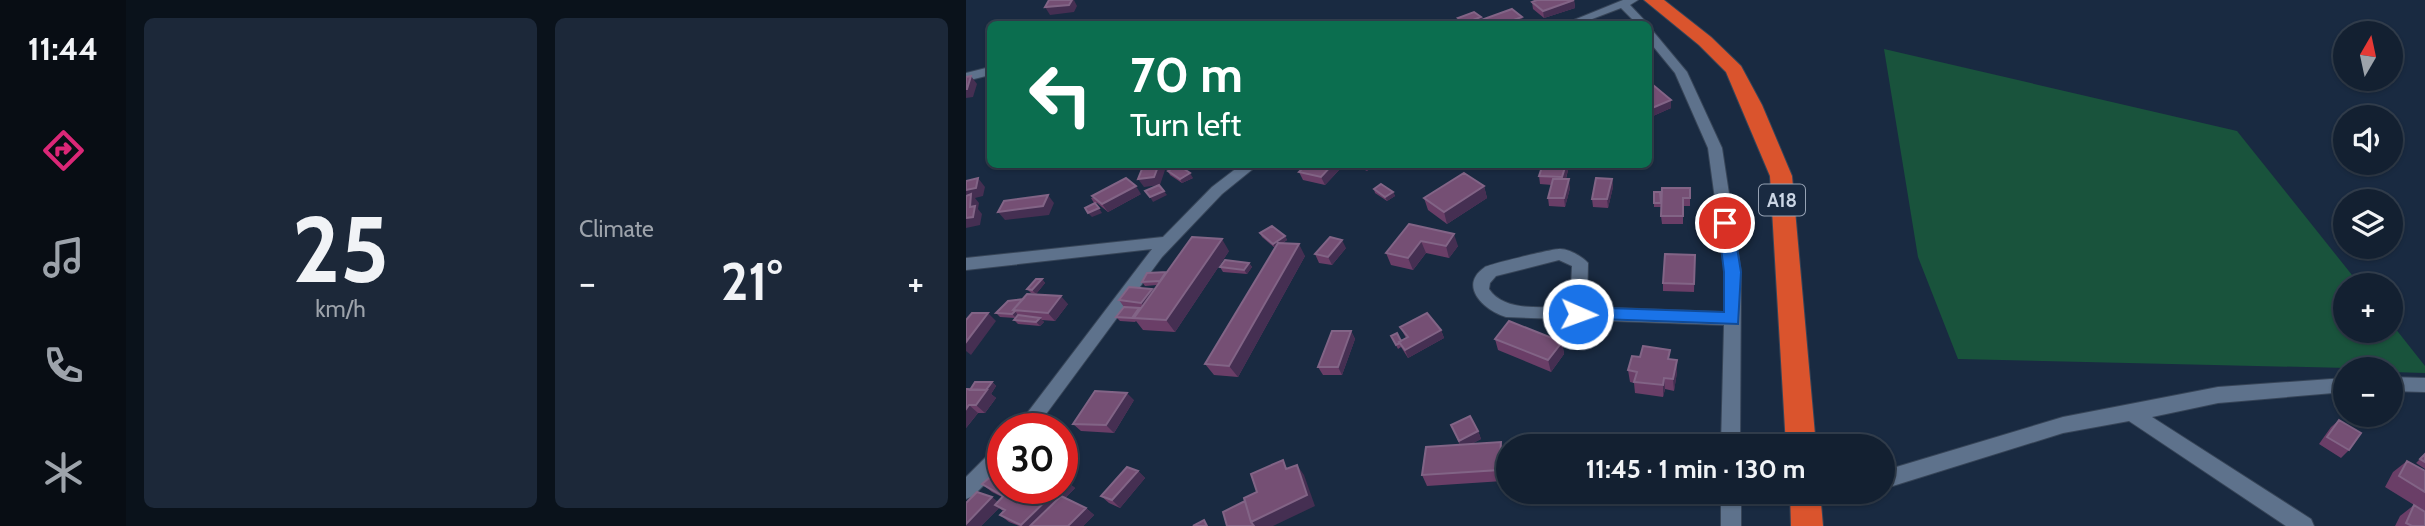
<!DOCTYPE html>
<html lang="en">
<head>
<meta charset="utf-8">
<style>
  :root { --surface:#132031; --page:#1c2839; --text:#f1f3f6; --muted:#9da3ab; --line:#323e4d; --accent:#db2777 }
  body { margin:0; font-family:Cabin,sans-serif; background:var(--page); color:var(--text); height:100vh; display:flex; flex-direction:column; font-size:26px; white-space:nowrap }
  * { box-sizing:border-box; margin:0 }
  p { font-size:23px; color:var(--muted) }
  .icon { flex:none; width:38px; height:38px; fill:none; stroke:currentColor; stroke-width:2; stroke-linecap:round; stroke-linejoin:round }
  .map { position:relative; flex:1; overflow:hidden }
  .details { display:flex; flex-direction:column; gap:18px; padding:18px; background:#0a121b; width:840px }
  .details>* { flex:none }
  .top-card { position:absolute; left:21px; top:21px; width:665px; height:147px; border-radius:10px; box-shadow:0 2px 5px #0004,0 0 0 2px var(--line); background:#0b6e4f; color:#fff; overflow:hidden }
  .needle { width:46px; rotate:9deg }
  .tools { position:absolute; left:1367px; top:21px; display:grid; gap:14px }
  .tools a { display:grid; place-items:center; width:70px; height:70px; border-radius:50%; background:var(--surface); box-shadow:0 2px 5px #0004,0 0 0 2px var(--line); font-size:35px }
  .speed { position:absolute; left:21px; top:413px; display:flex; gap:14px; font-size:35px; font-weight:700; text-align:center }
  .speed>* { display:grid; place-content:center; width:91px; height:91px; border-radius:50%; background:var(--surface); box-shadow:0 2px 5px #0004,0 0 0 2px var(--line); line-height:1 }
  .speed .limit { border:10px solid #d22; background:#fff; color:#111 }
  .pin { position:absolute; display:grid; place-items:center; width:60px; height:60px; color:#fff; margin:-30px; border:4px solid #fff; border-radius:50%; box-shadow:0 2px 7px #0007 }
  .me { position:absolute; width:77px; margin:-38px; rotate:92deg; stroke-linejoin:round; filter:drop-shadow(0 0 5px #0008) }
  .turn { display:flex; align-items:center; gap:24px; height:147px; padding:0 28px; font-size:32px }
  .turn .icon { width:91px; height:91px; stroke-width:2.5 }
  .turn b { display:block; font-size:49px; line-height:60px }
  .big { font-size:52px; font-weight:700; line-height:1.1 }
  .details .card { flex:1; display:flex; flex-direction:column; justify-content:center; gap:10px; min-width:0; padding:0 24px; border-radius:10px; background:var(--page) }
  .details .dial { align-items:center; gap:0 }
  .dial b { font-size:91px; line-height:1 }
  .heat { display:flex; justify-content:space-between; align-items:center; font-size:38px; direction:ltr }
  .details .tiles { flex:1; display:grid; gap:18px; grid-template-columns:repeat(2,1fr) }
  .trip { position:absolute; left:530px; top:434px; width:399px; height:70px; border-radius:35px; background:var(--surface); box-shadow:0 2px 5px #0004,0 0 0 2px var(--line); font-weight:700; line-height:70px; text-align:center }
  main { display:flex; flex:1; min-height:0 }
  .menu { display:flex; flex-direction:column; width:126px; justify-content:space-around; align-items:center; background:#080d14; color:var(--muted) }
  .menu .icon { width:49px; height:49px }
  .menu .selected { color:var(--accent) }
  .menu b { font-size:32px; color:var(--text) }
  .map>svg:first-child { display:block }
  .green { fill:#19533c }
  .lines { fill:none; stroke-linecap:round; stroke-linejoin:round }
  .minor-casing { stroke:#374558; stroke-width:2 }
  .highway-casing { stroke:#374558; stroke-width:2 }
  .minor { fill:#5e728c; fill-rule:evenodd }
  .highway { fill:#da542d; fill-rule:evenodd }
  .wall { fill:#6a3e67 }
  .shaded-wall { fill:#452f52 }
  .building { fill:#754f74; stroke:#826486; stroke-width:2 }
  .route { fill:#1a73e8; stroke:#114b97; stroke-width:2 }
  .labels { text-anchor:middle; stroke-width:5; stroke-linejoin:round; paint-order:stroke }
  .shield { fill:#192a41; stroke:#96a2b4; stroke-width:2 }
  .shield-label { font-size:19px; font-weight:bold; fill:#cbd6e5 }
</style>
</head>
<body>
<main>
<nav class="menu">
<b>11:44</b>
<svg class="icon selected" aria-label="directions" viewBox="0 0 24 24"><path d="M12 3l9 9-9 9-9-9zM9 14v-3h6M13 9l2 2-2 2"/></svg>
<svg class="icon" aria-label="music" viewBox="0 0 24 24"><path d="M9 18V5l10-2v13"/><circle cx="6" cy="18" r="3"/><circle cx="16" cy="16" r="3"/></svg>
<svg class="icon" aria-label="phone" viewBox="0 0 24 24"><path d="M5 4h4l2 5-3 2q2 4 5 5l2-3 5 2v4C11 20 4 13 5 4z"/></svg>
<svg class="icon" aria-label="climate" viewBox="0 0 24 24"><path d="M12 3v18M4 7l16 10M4 17L20 7"/></svg>
</nav>
<section class="details">
<div class="tiles">
<div class="card dial"><b>25</b><p>km/h</p></div>
<div class="card"><p>Climate</p>
<div class="heat"><a>−</a><b class="big">21°</b><a>+</a></div>
</div>
</div>
</section>
<div class="map">
<svg width="1459" height="526" viewBox="0 0 1459 526">
  <rect width="100%" height="100%" fill="#192a41"/>
  <path class="green" d="M918 49 1271 131 1394 285H1379V331H1424L1425 323 1459 366V373L1425 372 1424 369 992 359 952 257Z"/>
  <g class="lines">
    <g class="minor-casing">
      <path id="minor" d="M657 0H672L664 5 682 24H671L655 8 613 24H598Z
        M682 29 686 30 721 72 756 148 775 272 774 446H755L758 325 540 317C519 311 491 286 519 267 525 264 586 249 593 249 602 248 617 257 622 263L621 307 758 312 759 272 742 148 709 73 682 40ZM593 260 606 266 604 307C578 306 539 313 523 289L524 283 530 276Z
        M24 67V75L0 81V73Z
        M276 164H293L256 194 196 257 69 429H49L186 249 0 270V258L197 237 246 187Z
        M1424 377 1459 378V392L1424 391Z
        M1379 378V392L1252 403 1186 417 1345 519 1348 526H1320L1163 421 1097 433 917 489V471L1097 417 1252 387Z
        M37 445V466L7 496 0 499V477L30 447Z
        M755 492H775V526H755Z"/>
    </g>
    <g class="highway-casing">
      <path id="highway" d="M678 0H698L745 37 775 66 796 105 826 176 850 446H820L804 176 760 72 733 45Z
        M824 492H854L857 526H825Z"/>
    </g>
    <use href="#minor" class="minor"/>
    <use href="#highway" class="highway"/>
  </g>
  <path class="wall" d="M608 0 609 8 578 18 567 9 566 2Z
    M515 17 516 20 558 24H494L492 18Z
    M682 87 705 108 687 116 682 112Z
    M682 140 686 163H682Z
    M391 164H406V167L401 171 391 166Z
    M577 164H602V170L600 179 604 188 599 207 583 206 582 198 586 185 574 184 573 176Z
    M374 169 359 185 337 180 333 172Z
    M202 171 227 178 216 183 204 175Z
    M646 179 647 187 642 208 627 207 626 199Z
    M518 186 521 198 481 224 462 210 458 198Z
    M724 188V206H717V224H696L695 216Z
    M408 189 427 192 429 196 421 201 409 193Z
    M688 192H694L695 207H688Z
    M175 194 142 212 131 203H128L125 198Z
    M443 224 492 246 483 258 460 253 447 270 425 265 420 253Z
    M294 233 319 236 321 240 317 243 339 256 272 377 248 375 239 364 309 248 296 237Z
    M380 248 366 265 353 263 349 254Z
    M263 251 209 332 177 330 170 321 169 322 154 321 150 317 158 307 153 300 187 291 191 285 179 286 176 282Z
    M729 255 728 292 697 291V283Z
    M283 263 286 267 281 274 257 272 254 267Z
    M76 279 79 283 70 294 65 293 61 289Z
    M42 301 102 304 89 321 75 320 78 322 74 326 52 324 48 320 49 318 34 317 30 313Z
    M434 327 475 330 478 338 442 358 435 347 432 349 425 336 435 341 440 338Z
    M385 331 389 339 376 375H357L352 367Z
    M529 339 596 342 598 354 585 372 532 350Z
    M705 360 711 372 708 391 699 389 697 397 669 393 668 383 664 382 662 370Z
    M26 382 30 386 25 394 30 398 19 413H12L0 428 4 390Z
    M168 400 148 433 115 431 107 424Z
    M1373 420 1383 450 1375 458 1353 444 1365 427Z
    M485 425 512 431 515 439 505 444 539 453 537 481 461 486 456 475 494 445Z
    M1459 454V469L1450 463Z
    M1441 461 1459 471V526H1429L1434 516 1448 505 1453 508 1419 487 1427 472Z
    M172 471 179 478 154 508 143 503 135 496Z
    M100 481 109 488 99 498 120 508 128 515 117 526H53L43 522 34 515 37 511 33 508 15 526H0L32 502 36 497 26 492 16 484 37 488Z"/>
  <path class="shaded-wall" d="M106 0H108L111 6 108 12 84 15 79 7Z
    M608 0 609 8 578 18 577 11Z
    M515 17 516 24H499V23Z
    M556 17 558 24H537Z
    M5 76 11 84 7 97 0 98V89Z
    M705 100V108L687 116 686 108Z
    M193 164H201L194 185 178 187 172 179Z
    M367 164H373L374 169 359 185 355 177Z
    M402 164H406V167L401 171 399 167Z
    M535 164H542L543 167 532 170 531 165Z
    M600 164H602V170L598 185 596 177Z
    M224 173 227 178 216 183 214 179Z
    M12 178 19 187 17 196 9 198 13 203 12 209 16 214 14 225 0 228V190Z
    M603 179 604 188 599 207 598 198Z
    M646 179 647 187 642 208 641 199Z
    M170 186 175 194 142 212 136 204Z
    M518 186 521 198 481 224 478 212Z
    M198 191 201 195 187 202 184 197Z
    M427 192 429 196 421 201 419 197Z
    M82 195 88 203 83 215 39 220 32 212Z
    M133 208 136 213 126 217 122 213Z
    M488 234 492 246 483 258 480 246Z
    M319 236 321 240 309 248 307 244Z
    M256 239 263 251 209 332 200 320Z
    M376 240 380 248 366 265 362 257Z
    M455 241 460 253 447 270 442 258Z
    M333 244 339 256 272 377 263 366Z
    M283 263 286 267 281 274 278 270Z
    M76 279 79 283 70 294 66 290Z
    M186 289 192 298 181 311 175 303Z
    M95 296 102 304 89 321 82 313Z
    M49 311 52 315 50 318 46 314Z
    M22 313 30 321 5 355 0 351V342Z
    M74 318 78 322 74 326 70 322Z
    M475 330 478 338 442 358 439 350Z
    M385 331 389 339 376 375 372 367Z
    M596 342 598 354 585 372 582 360Z
    M711 360V372L708 391 707 379Z
    M698 378 699 389 697 397V385Z
    M26 382 30 386 25 394 30 398 19 413 10 405Z
    M161 393 168 400 148 433 140 425Z
    M3 405 12 413 0 428V409Z
    M512 431 515 439 496 449 493 441Z
    M535 442 539 453 537 481 533 470Z
    M331 465 338 475 349 506 307 526H288L285 522Z
    M172 471 179 478 154 508 146 500Z
    M100 481 109 488 71 526H57L55 525 93 488H96V485Z
    M26 497 36 505H29L33 508 15 526H0V524Z
    M120 508 128 515 117 526H102Z"/>
  <path class="building" d="M83 0H106L103 5 79 7Z
    M571 0H608L577 11 566 2Z
    M546 9 556 17 537 24H520L515 20Z
    M508 12 515 17 499 23 492 18Z
    M5 76 1 89H0V77Z
    M687 85 705 100 686 108 682 105V87Z
    M682 140 685 155H682Z
    M178 164H193L188 177 172 179Z
    M341 164H367L355 177 333 172Z
    M577 164H600L596 177 573 176Z
    M212 165 224 173 214 179 202 171Z
    M498 173 518 186 478 212 458 198Z
    M12 178 10 188 0 190V181Z
    M160 178 170 186 136 204 126 196Z
    M630 178 646 179 641 199H626Z
    M587 179H603L598 198H582Z
    M415 184 427 192 419 197 408 189Z
    M193 185 198 191 184 197 179 191Z
    M696 188H724V198H717V216H695Z
    M688 192H694L695 203H688Z
    M5 194 4 207 9 206 7 217 0 218V196Z
    M82 195 77 206 32 212 38 201Z
    M129 203 133 208 122 213 119 208Z
    M443 224 488 234 480 246 455 241 442 258 420 253Z
    M306 226 319 236 307 244 294 233Z
    M226 237 256 239 200 320 168 318Z
    M364 237 376 240 362 257 349 254Z
    M312 243 333 244 263 366 239 364Z
    M699 254 729 255 728 284 697 283Z
    M259 260 283 263 278 270 254 267Z
    M200 272 194 281 176 282 181 273Z
    M70 279H76L66 290 61 289Z
    M163 287 186 289 175 303 153 300Z
    M61 294 95 296 82 313 47 310Z
    M57 299 47 310 49 311 46 314 30 313 42 301Z
    M158 307 173 308 166 318 150 317Z
    M6 313H22L0 342V320Z
    M461 313 475 330 439 350 433 342 442 337 434 327Z
    M52 315 74 318 70 322 48 320Z
    M543 321 596 342 582 360 529 339Z
    M366 331H385L372 367H352Z
    M431 333 435 341 433 342 434 343 430 345 425 336Z
    M677 346 704 350 702 359 711 360 707 379 698 378 697 385 668 382 671 372 662 370 666 356 674 357Z
    M9 382H26L20 390H4Z
    M0 389 21 390 10 405H3L0 409Z
    M129 391 161 393 140 425 107 424Z
    M504 416 512 431 493 441 485 425Z
    M1373 420 1395 433 1383 450 1361 437Z
    M680 440 683 446H664Z
    M535 442 533 470 456 475 460 447Z
    M1459 454V462L1454 459Z
    M317 460 320 469 331 465 341 495 285 522 278 498 291 492 285 474Z
    M1441 461 1459 471V492L1433 476Z
    M37 466V488H93L55 525 34 515 39 510 29 505 41 492 37 496 16 484Z
    M161 467 172 471 146 500 135 496Z
    M11 492 26 497 0 524V503Z
    M95 496 120 508 102 526H64Z
    M279 501 285 522 288 526H261L257 512Z
    M1448 505 1459 512V526H1446L1440 523Z
    M238 520 241 526H227Z"/>
  <path class="route" d="M759 217 767 223 775 272 772 324 606 318 604 314 612 307 758 312V272L752 223Z"/>
  <g class="labels">
    <rect class="shield" x="793" y="184.5" width="46" height="31" rx="5"/>
    <g class="shield-label">
      <text x="816" y="207">A18</text>
    </g>
  </g>
</svg>
<div class="tools">
<a><svg class="needle" viewBox="-14 -14 28 28"><path d="M0-13l5 13h-10z" fill="#e53935"/><path d="M0 13l5-13h-10z" fill="#9da3ab"/></svg></a>
<a><svg class="icon" aria-label="sound" viewBox="0 0 24 24"><path d="M4 9h4l5-4v14l-5-4H4zM17 9q2 3 0 6"/></svg></a>
<a><svg class="icon" aria-label="layers" viewBox="0 0 24 24"><path d="M12 4l9 5-9 5-9-5zM3 14l9 5 9-5"/></svg></a>
<a>+</a>
<a>−</a>
</div>
<div class="speed"><div class="limit">30</div></div>
<div class="pin" style="left:759px;top:223px;background:#d93025"><svg class="icon" aria-label="arrive" viewBox="0 0 24 24"><path d="M6 21V4h12l-3 4 3 4H6"/></svg></div>
<svg class="me" style="left:612px;top:314px" viewBox="-20 -20 40 40"><circle r="17" fill="#1a73e8" stroke="#fff" stroke-width="3"/><path d="M0-11L8 9 0 5-8 9z" fill="#fff"/></svg>
<div class="trip">11:45 · 1 min · 130 m</div>
<div class="top-card">
<div class="turn"><svg class="icon" aria-label="left" viewBox="0 0 24 24"><path d="M17 20v-9H6M10 6l-5 5 5 5"/></svg><div><b>70 m</b>Turn left</div></div>
</div>
</div>
</main>
</body>
</html>
